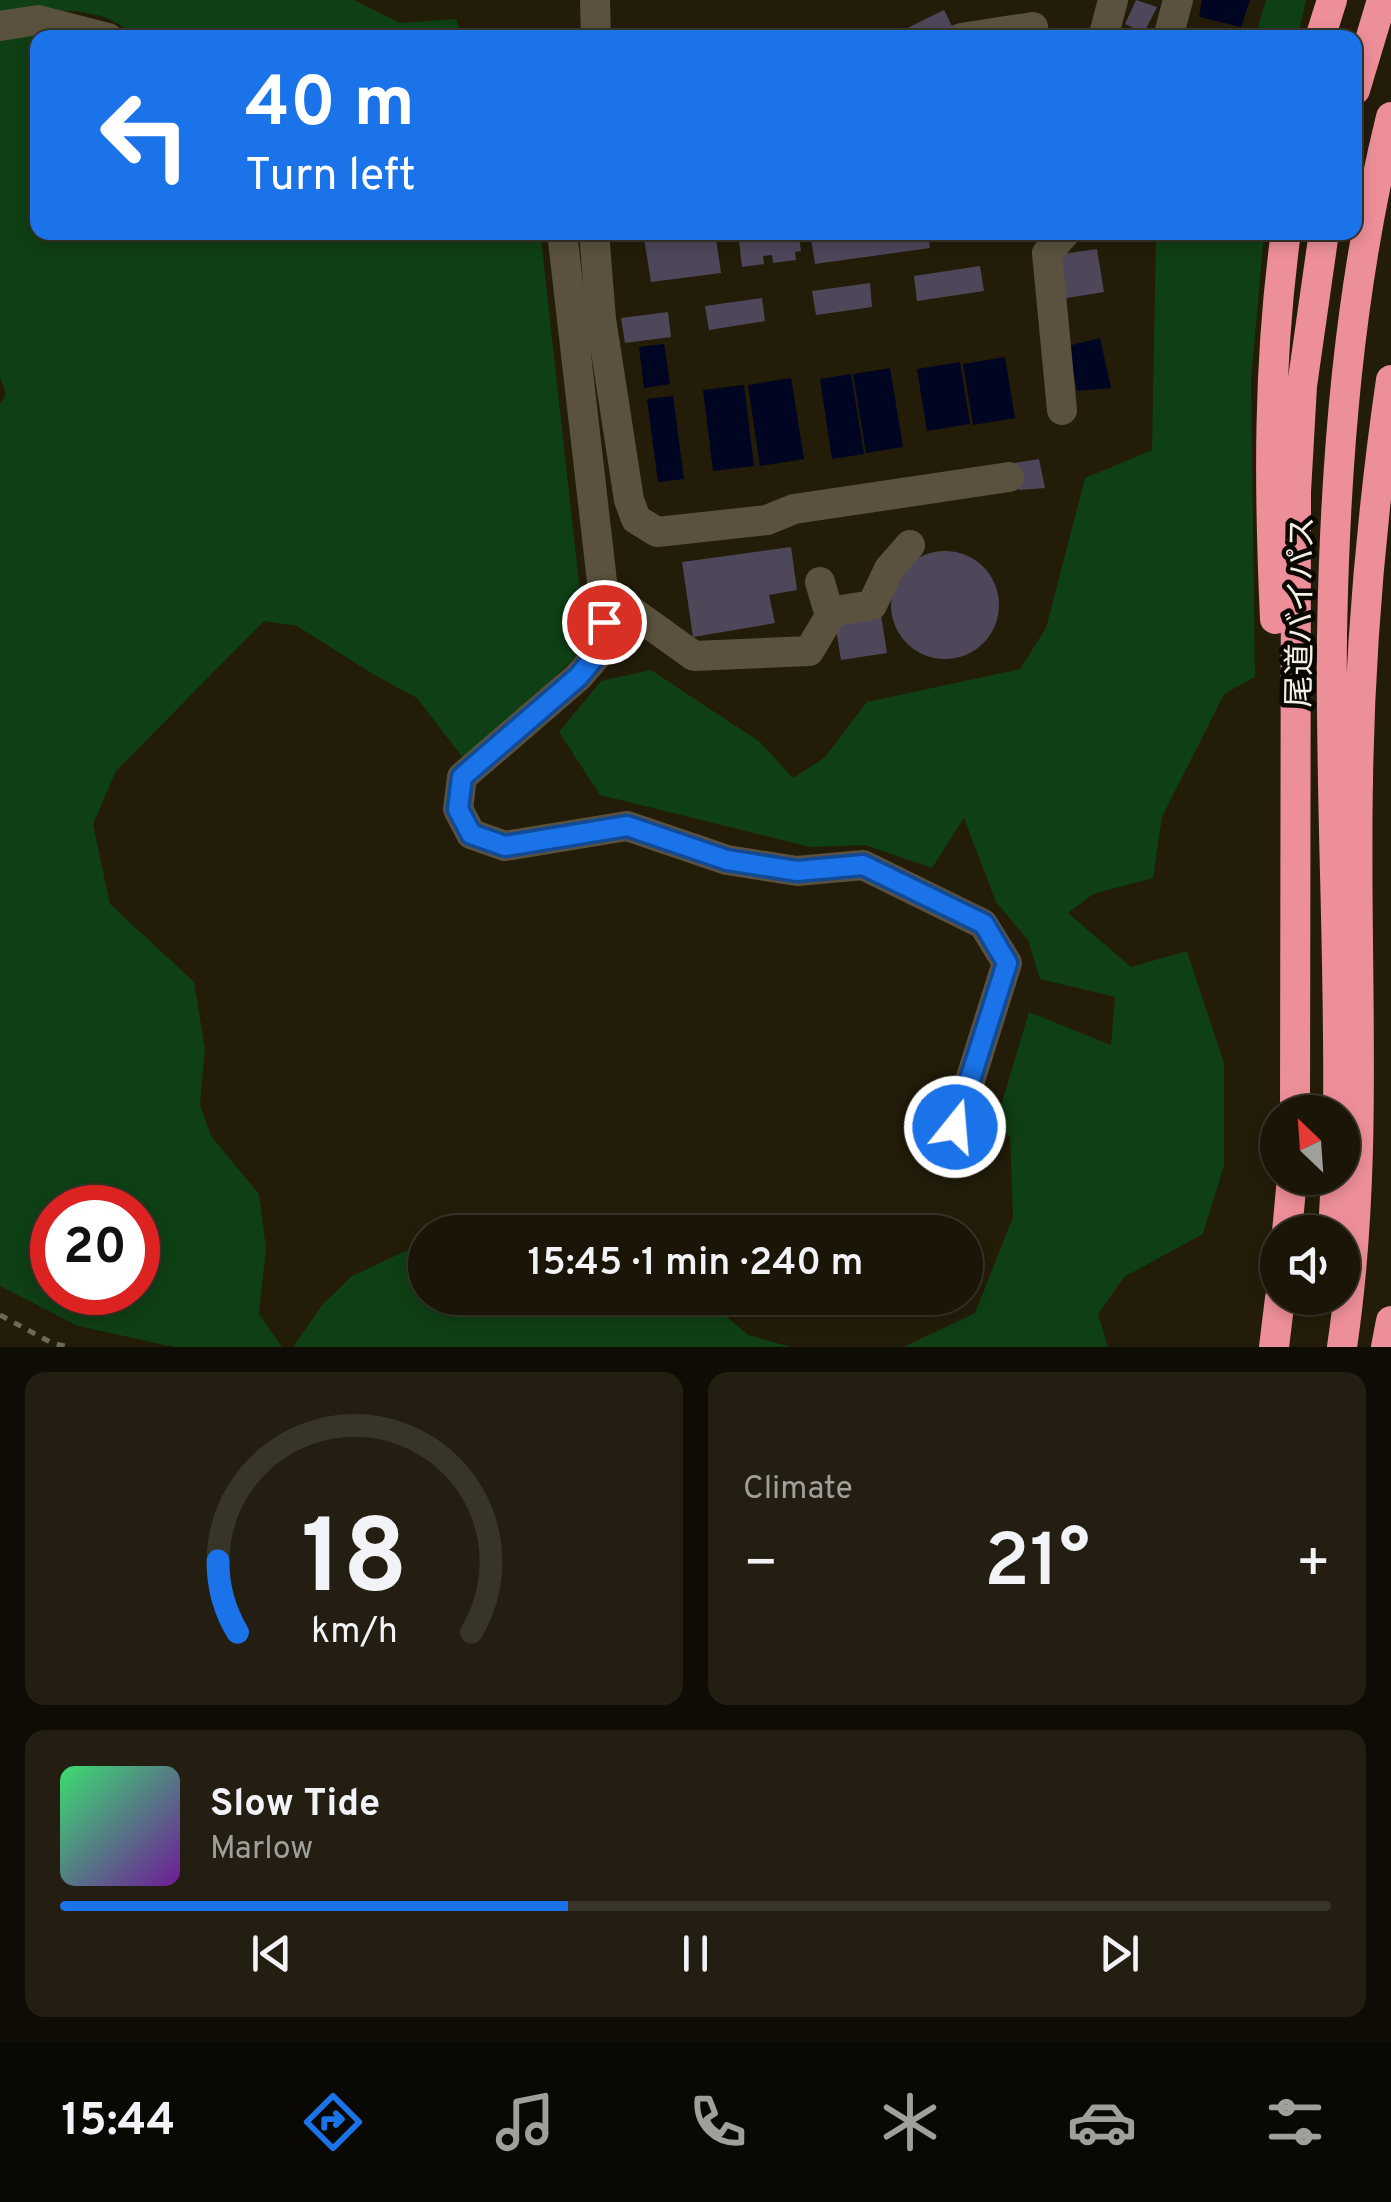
<!DOCTYPE html>
<html lang="en">
<head>
<meta charset="utf-8">
<style>
  :root { --surface:#1a1507; --page:#231e11; --text:#f1f3f6; --muted:#9f9f9b; --line:#383428; --accent:#1a73e8 }
  body { margin:0; font-family:Overpass,"Noto Sans JP",sans-serif; background:var(--page); color:var(--text); height:100vh; display:flex; flex-direction:column; font-size:38px; white-space:nowrap }
  * { box-sizing:border-box; margin:0 }
  p { font-size:32px; color:var(--muted) }
  .icon { flex:none; width:55px; height:55px; fill:none; stroke:currentColor; stroke-width:2; stroke-linecap:round; stroke-linejoin:round }
  .map { position:relative; height:1347px; overflow:hidden }
  .details { display:flex; flex-direction:column; gap:25px; padding:25px; background:#0e0c04; flex:1 }
  .details>* { flex:none }
  .banner { position:absolute; left:30px; top:30px; width:1332px; height:210px; border-radius:20px; box-shadow:0 5px 15px #0003,0 0 0 2px var(--line); background:#1a73e8; color:#fff; overflow:hidden }
  .needle { width:65px; rotate:335deg }
  .tools { position:absolute; left:1260px; top:1095px; display:grid; gap:20px }
  .tools a { display:grid; place-items:center; width:100px; height:100px; border-radius:50%; background:var(--surface); box-shadow:0 5px 15px #0003,0 0 0 2px var(--line); font-size:50px }
  .speed { position:absolute; left:30px; top:1185px; display:flex; gap:20px; font-size:50px; font-weight:700; text-align:center }
  .speed>* { display:grid; place-content:center; width:130px; height:130px; border-radius:50%; background:var(--surface); box-shadow:0 5px 15px #0003,0 0 0 2px var(--line); line-height:1 }
  .speed .limit { border:15px solid #d22; background:#fff; color:#111 }
  .pin { position:absolute; display:grid; place-items:center; width:85px; height:85px; color:#fff; margin:-42px; border:5px solid #fff; border-radius:50%; box-shadow:0 2px 10px #0007 }
  .me { position:absolute; width:110px; margin:-55px; rotate:17deg; stroke-linejoin:round; filter:drop-shadow(0 0 8px #0008) }
  .turn { display:flex; align-items:center; gap:35px; height:210px; padding:0 50px; font-size:45px }
  .turn .icon { width:130px; height:130px; stroke-width:2.5 }
  .turn b { display:block; font-size:70px; line-height:85px }
  .big { font-size:75px; font-weight:600; line-height:1.1 }
  .details .card { flex:1; display:flex; flex-direction:column; justify-content:center; gap:15px; min-width:0; padding:0 35px; border-radius:20px; background:var(--page) }
  .details .dial { align-items:center; gap:0 }
  .dial svg { height:260px; overflow:visible; fill:none; stroke:var(--line); stroke-width:7; stroke-linecap:round; text-anchor:middle }
  .dial text { fill:var(--text); stroke:none }
  .song { display:flex; align-items:center; gap:30px }
  .cover { width:120px; height:120px; border-radius:15px; background:linear-gradient(135deg,hsl(140 70% 55%),hsl(280 70% 35%)) }
  .played { height:10px; border-radius:5px; background:linear-gradient(90deg,var(--accent) 40%,var(--line) 40%) }
  .keys { display:flex; justify-content:space-around; direction:ltr }
  .heat { display:flex; justify-content:space-between; align-items:center; font-size:55px; direction:ltr }
  .details .tiles { flex:1; display:grid; gap:25px; grid-template-columns:1fr 1fr }
  .card:last-child { grid-column:span 2 }
  .trip { position:absolute; left:408px; top:1215px; width:575px; height:100px; border-radius:50px; background:var(--surface); box-shadow:0 5px 15px #0003,0 0 0 2px var(--line); font-weight:600; line-height:100px; text-align:center }
  .dock { display:flex; height:160px; justify-content:space-around; align-items:center; background:#0a0803; color:var(--muted) }
  .dock .icon { width:70px; height:70px }
  .dock .active { color:var(--accent) }
  .dock b { font-size:45px; color:var(--text) }
  .map>svg:first-child { display:block }
  .green { fill:#0f3f15; fill-rule:evenodd }
  .water { fill:#000522 }
  .building { fill:#4e475a }
  .lines { fill:none; stroke-linecap:round; stroke-linejoin:round }
  .path { stroke:#6f6959; stroke-width:5; stroke-dasharray:8 8; stroke-linecap:butt }
  .minor { stroke:#5a523e; stroke-width:30 }
  .highway { stroke:#ed8f99; stroke-width:30 }
  .route-casing { stroke:#114b97; stroke-width:25 }
  .route { stroke:#1a73e8; stroke-width:18 }
  .labels { text-anchor:middle; stroke-width:9; stroke-linejoin:round; paint-order:stroke }
  .street-label { font-size:32px; fill:#f4efe4; stroke:#0a0702 }
</style>
</head>
<body>
<div class="map">
<svg width="1391" height="1347" viewBox="0 0 1391 1347">
  <rect width="100%" height="100%" fill="#231c09"/>
  <path class="green" d="M0 0H354L400 23 456 19 463 37H134C102 1 43 12 0 14Z
    M1266 0H1306L1298 37H1255Z
    M27 34 76 37 38 38V232L537 233 541 238 586 647 466 762 417 698 371 673 297 626 264 621 116 771 93 824 110 904 194 982 205 1049 200 1105 211 1136 259 1194 266 1248 259 1314 282 1347H174L78 1326 0 1286V404L6 394 0 377V37ZM52 1208H138V1292H52Z
    M1156 233H1264L1251 381 1255 677 1224 694 1162 817 1153 878 1093 894 1068 913 1131 967 1187 951 1224 1063V1165L1203 1234 1124 1277 1098 1314 1108 1347H904L975 1313 1013 1217 1010 1136 994 1129 1029 1012 1111 1045 1115 997 1040 979 1028 940 996 902 964 818 932 868 865 845 810 847 600 795 559 732 601 681 651 670 760 742 793 778 824 758 867 702 1020 669 1046 628 1085 478 1152 450Z
    M425 1242V1298H705L748 1335 791 1347H293L322 1305 352 1276Z"/>
  <path class="water" d="M1202 0H1250L1241 27 1199 17Z
    M1100 338 1111 388 1077 391 1068 346Z
    M664 344 670 384 644 388 639 347Z
    M1005 357 1015 418 973 425 963 364Z
    M960 362 970 424 927 431 917 369Z
    M890 368 903 447 866 453 853 374Z
    M851 374 864 454 832 459 820 379Z
    M791 378 804 459 760 466 748 385Z
    M744 385 754 466 713 471 703 390Z
    M673 396 684 479 658 482 647 399Z"/>
  <path class="building" d="M1136 0 1157 7 1144 33 1125 24Z
    M944 10 957 36 955 38H887Z
    M643 232H715L721 273 651 282Z
    M738 232H798L801 251 795 252 796 260 773 263 772 255 763 256 764 264 742 267Z
    M810 232H928L930 248 815 264Z
    M1097 249 1104 292 1061 299 1054 255Z
    M980 266 984 291 917 301 914 276Z
    M870 283 872 307 816 315 812 291Z
    M762 298 765 321 709 330 705 306Z
    M668 312 671 337 625 343 621 318Z
    M1039 459 1045 488 1019 490 1015 463Z
    M791 547 797 590 769 595 775 623 693 637 682 562Z
    M891 605a54 54 0 1 1 108 0a54 54 0 1 1-108 0Z
    M881 615 887 653 841 660 835 623Z"/>
  <g class="lines">
    <path class="path" d="M0 1315 52 1343 69 1347"/>
    <path class="minor" d="M595 0 596 38
      M0 26 38 20 108 38
      M961 38 1033 27 1035 38
      M1103 38 1113 0
      M1168 38 1178 0
      M562 232 604 599 605 646 578 677 462 777 458 809 471 834 505 846 627 826 727 860 797 871 863 865 983 924 1007 963 945 1160
      M594 232 601 319 629 500 636 519 657 532 767 520 794 509 1009 477
      M1062 410 1047 253 1066 232
      M602 590 694 656 809 651 830 616 820 582
      M830 612 872 605 889 569 910 545"/>
    <path class="highway" d="M1320 38 1332 0
      M1355 90 1382 0
      M1275 619C1269 488 1268 363 1286 232
      M1295 1112 1296 492 1302 386 1324 232
      M1338 1112C1340 953 1330 794 1332 635 1335 461 1349 287 1391 117
      M1287 1232 1292 1178
      M1333 1232 1336 1178
      M1274 1347 1280 1298
      M1342 1347C1370 1159 1354 970 1358 780 1360 646 1372 512 1391 380
      M1386 1347 1391 1321"/>
  </g>
  <g class="lines">
    <g class="route-casing">
      <path id="route" d="M604 622V646L578 677 462 777 458 809 471 834 505 846 627 826 727 860 797 871 863 865 984 924 1007 963 955 1127"/>
    </g>
    <use href="#route" class="route"/>
  </g>
  <g class="labels">
    <g class="street-label">
      <text transform="translate(1300 612) rotate(-89)" y="11">尾道バイパス</text>
    </g>
  </g>
</svg>
<div class="tools">
<a><svg class="needle" viewBox="-14 -14 28 28"><path d="M0-13l5 13h-10z" fill="#e53935"/><path d="M0 13l5-13h-10z" fill="#9f9f9b"/></svg></a>
<a><svg class="icon" aria-label="sound" viewBox="0 0 24 24"><path d="M4 9h4l5-4v14l-5-4H4zM17 9q2 3 0 6"/></svg></a>
</div>
<div class="speed"><div class="limit">20</div></div>
<div class="pin" style="left:604px;top:622px;background:#d93025"><svg class="icon" aria-label="arrive" viewBox="0 0 24 24"><path d="M6 21V4h12l-3 4 3 4H6"/></svg></div>
<svg class="me" style="left:955px;top:1127px" viewBox="-20 -20 40 40"><circle r="17" fill="#1a73e8" stroke="#fff" stroke-width="3"/><path d="M0-11L8 9 0 5-8 9z" fill="#fff"/></svg>
<div class="trip">15:45 · 1 min · 240 m</div>
<div class="banner">
<div class="turn"><svg class="icon" aria-label="left" viewBox="0 0 24 24"><path d="M17 20v-9H6M10 6l-5 5 5 5"/></svg><div><b>40 m</b>Turn left</div></div>
</div>
</div>
<section class="details">
<div class="tiles">
<div class="card dial"><svg viewBox="0 0 100 80">
<path d="M14 69A42 42 0 1 1 86 69"/>
<path d="M14 69A42 42 0 0 1 8 47" stroke="#1a73e8"/>
<text x="50" y="56" font-size="32" font-weight="700">18</text>
<text x="50" y="72" font-size="11">km/h</text>
</svg></div>
<div class="card"><p>Climate</p>
<div class="heat"><a>−</a><b class="big">21°</b><a>+</a></div>
</div>
<div class="card">
<div class="song"><i class="cover"></i><div><b>Slow Tide</b><p>Marlow</p></div></div>
<div class="played"></div>
<div class="keys"><svg class="icon" aria-label="previous" viewBox="0 0 24 24"><path d="M18 5L8 12l10 7zM5 5v14"/></svg><svg class="icon" aria-label="pause" viewBox="0 0 24 24"><path d="M8 5v14M16 5v14"/></svg><svg class="icon" aria-label="next" viewBox="0 0 24 24"><path d="M6 5l10 7-10 7zM19 5v14"/></svg></div>
</div>
</div>
</section>
<nav class="dock">
<b>15:44</b>
<svg class="icon active" aria-label="directions" viewBox="0 0 24 24"><path d="M12 3l9 9-9 9-9-9zM9 14v-3h6M13 9l2 2-2 2"/></svg>
<svg class="icon" aria-label="music" viewBox="0 0 24 24"><path d="M9 18V5l10-2v13"/><circle cx="6" cy="18" r="3"/><circle cx="16" cy="16" r="3"/></svg>
<svg class="icon" aria-label="phone" viewBox="0 0 24 24"><path d="M5 4h4l2 5-3 2q2 4 5 5l2-3 5 2v4C11 20 4 13 5 4z"/></svg>
<svg class="icon" aria-label="climate" viewBox="0 0 24 24"><path d="M12 3v18M4 7l16 10M4 17L20 7"/></svg>
<svg class="icon" aria-label="car" viewBox="0 0 24 24"><path d="M5 17H2v-5l4-1 3-4h7l3 4 3 1v5h-3M9 17h6M6 11h13"/><circle cx="7" cy="17" r="2"/><circle cx="17" cy="17" r="2"/></svg>
<svg class="icon" aria-label="filters" viewBox="0 0 24 24"><path d="M4 7h16M4 17h16"/><circle cx="9" cy="7" r="2"/><circle cx="15" cy="17" r="2"/></svg>
</nav>
</body>
</html>
